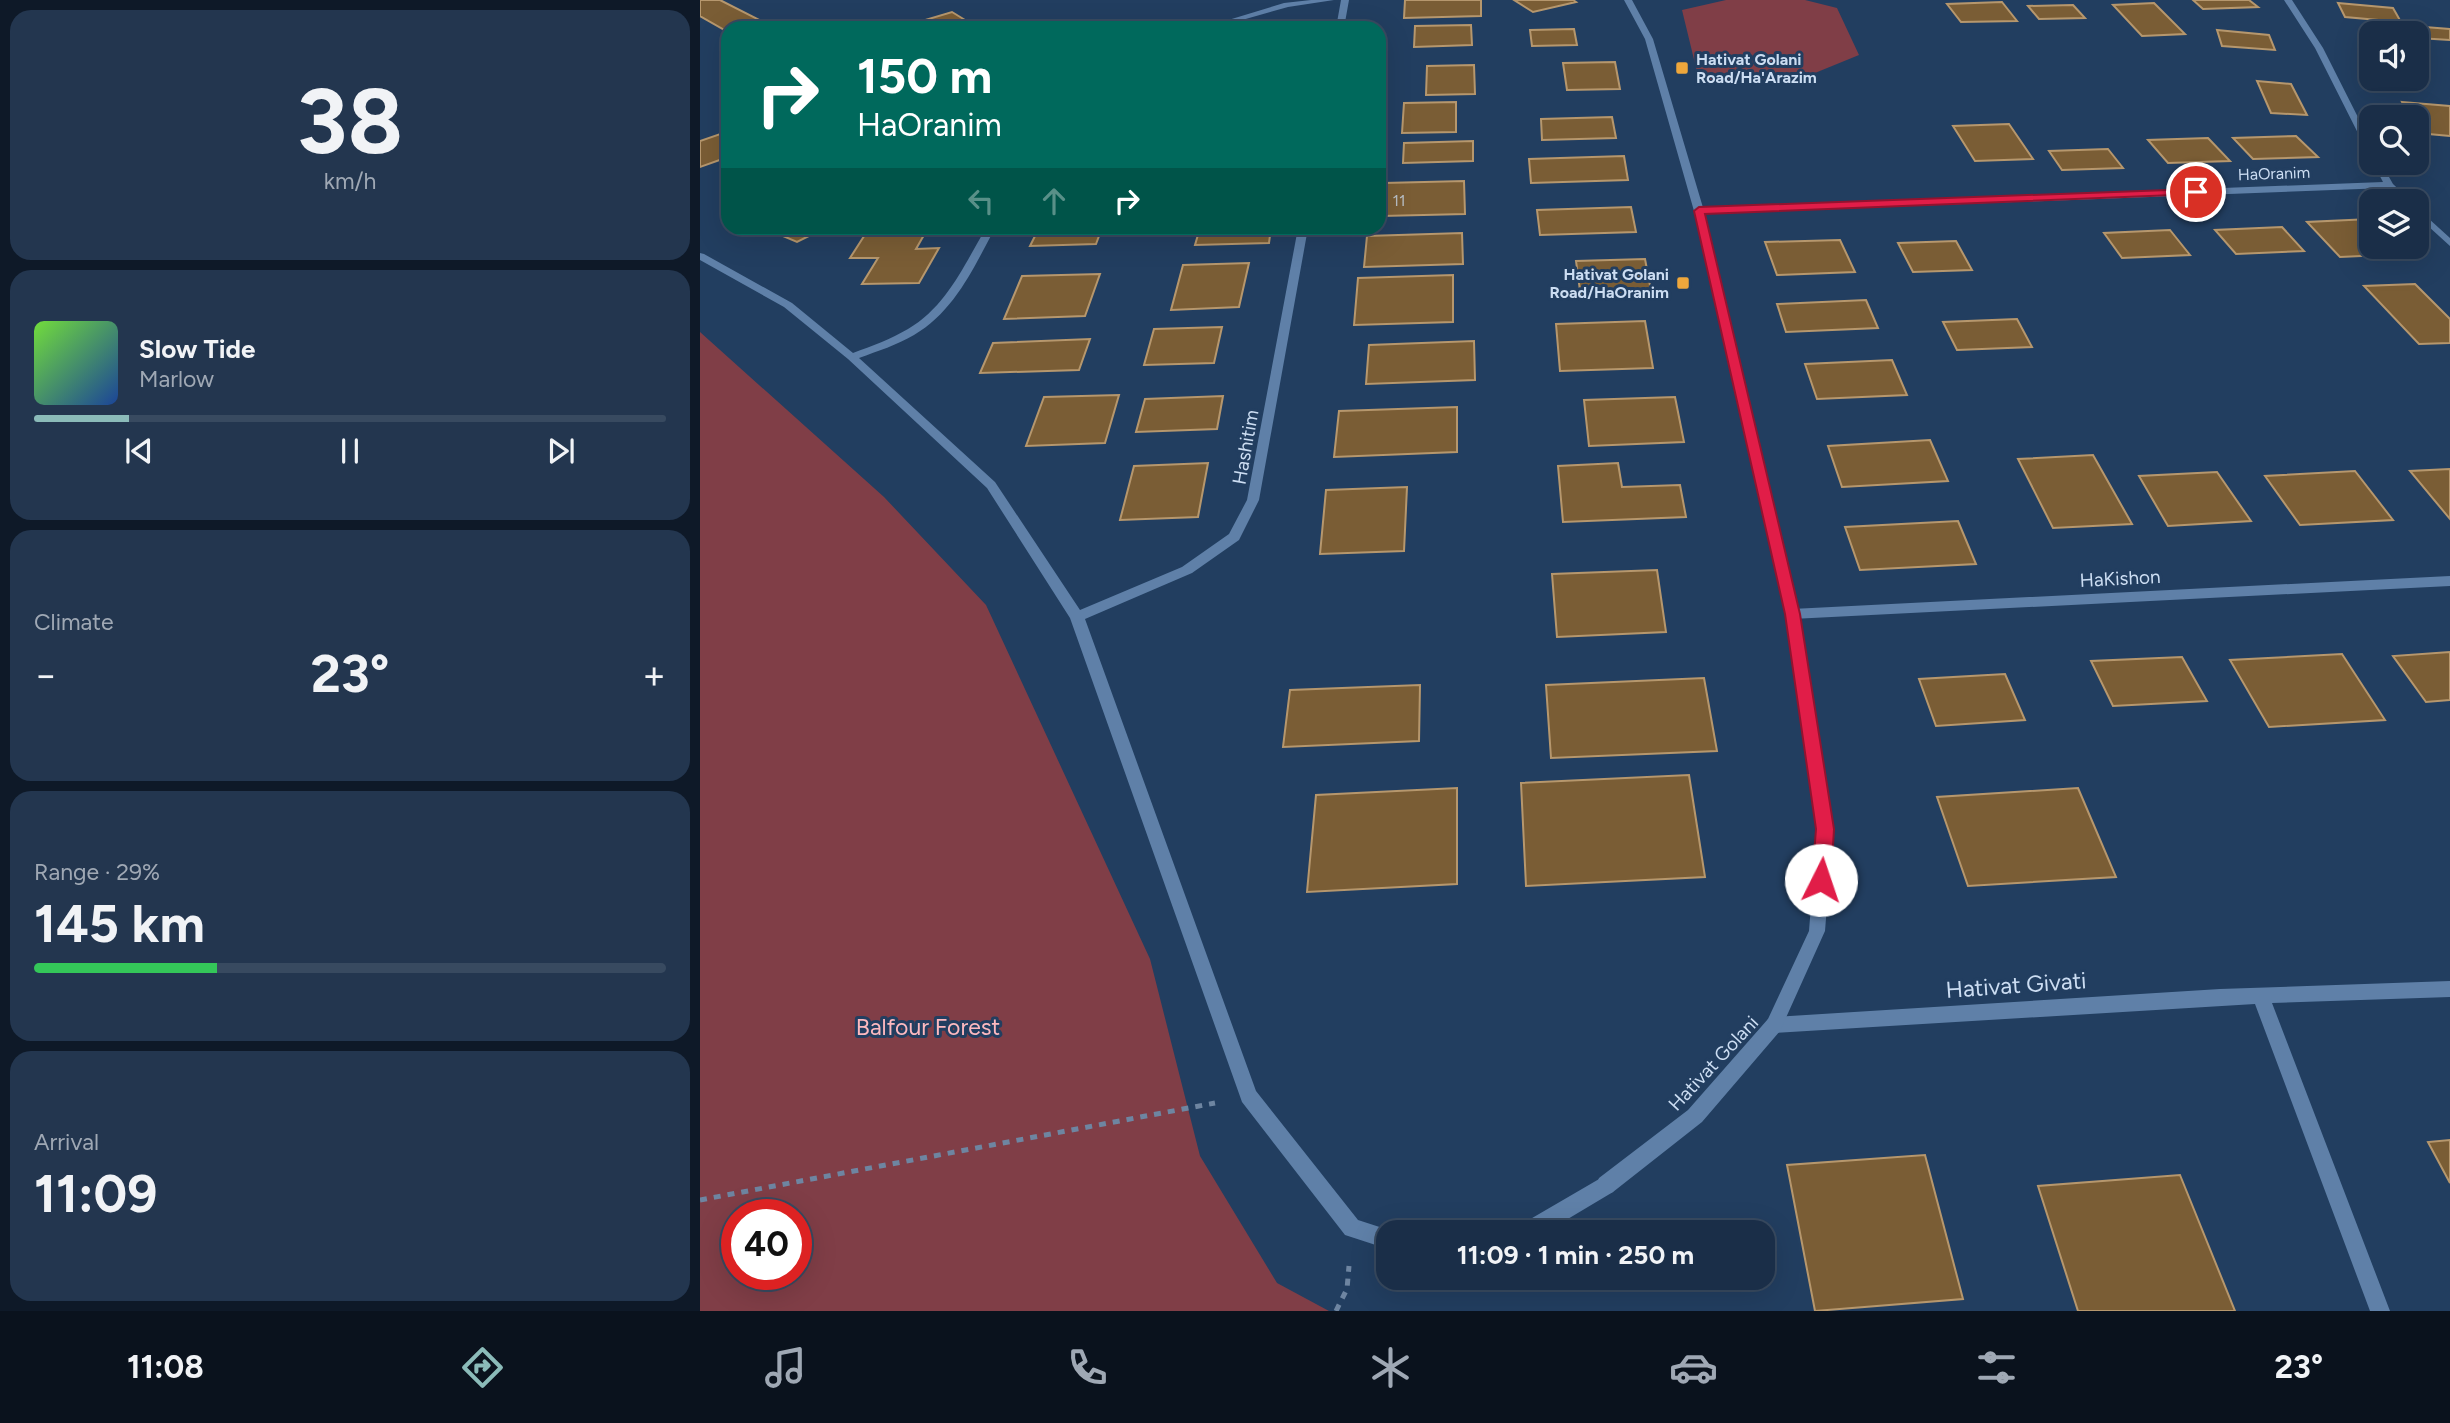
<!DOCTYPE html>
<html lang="en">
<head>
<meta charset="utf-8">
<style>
  :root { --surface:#1a2e48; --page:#23364f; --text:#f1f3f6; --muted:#9fa8b4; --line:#384a60; --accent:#8bbbb9 }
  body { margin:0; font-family:Figtree,sans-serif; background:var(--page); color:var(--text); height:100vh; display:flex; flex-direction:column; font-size:26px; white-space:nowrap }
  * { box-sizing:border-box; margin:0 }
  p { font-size:23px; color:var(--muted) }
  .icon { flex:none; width:38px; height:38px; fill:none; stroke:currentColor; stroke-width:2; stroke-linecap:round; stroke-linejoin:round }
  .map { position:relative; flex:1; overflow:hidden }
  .panel { display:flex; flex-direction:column; gap:10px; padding:10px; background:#0e1928; width:700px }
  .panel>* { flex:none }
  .guide { position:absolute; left:21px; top:21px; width:665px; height:214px; border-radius:21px; box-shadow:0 7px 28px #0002,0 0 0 2px var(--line); background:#00695c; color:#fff; overflow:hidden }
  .tools { position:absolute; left:1659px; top:21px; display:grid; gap:14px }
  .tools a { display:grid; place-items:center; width:70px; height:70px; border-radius:14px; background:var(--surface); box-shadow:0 7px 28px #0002,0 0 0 2px var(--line); font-size:35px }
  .speed { position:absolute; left:21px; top:1199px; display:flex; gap:14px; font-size:35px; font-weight:700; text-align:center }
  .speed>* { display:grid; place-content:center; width:91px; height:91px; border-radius:50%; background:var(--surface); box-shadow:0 7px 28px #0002,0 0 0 2px var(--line); line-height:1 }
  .speed .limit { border:10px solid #d22; background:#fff; color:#111 }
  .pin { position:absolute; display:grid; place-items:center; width:60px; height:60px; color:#fff; margin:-30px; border:4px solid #fff; border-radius:50%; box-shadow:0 2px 7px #0007 }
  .me { position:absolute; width:77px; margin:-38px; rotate:4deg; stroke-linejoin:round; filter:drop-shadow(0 0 5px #0008) }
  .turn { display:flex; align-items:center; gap:24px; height:147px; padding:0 21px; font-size:32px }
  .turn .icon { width:91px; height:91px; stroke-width:2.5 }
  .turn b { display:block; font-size:49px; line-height:60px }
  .lanes { display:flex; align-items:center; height:66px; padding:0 21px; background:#0003; justify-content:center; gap:35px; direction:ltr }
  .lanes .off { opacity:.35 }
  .big { font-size:52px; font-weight:700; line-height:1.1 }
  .panel .card { flex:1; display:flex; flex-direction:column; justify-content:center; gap:10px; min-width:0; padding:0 24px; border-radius:21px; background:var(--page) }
  .panel .dial { align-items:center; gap:0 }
  .dial b { font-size:91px; line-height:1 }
  .song { display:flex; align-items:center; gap:21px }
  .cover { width:84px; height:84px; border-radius:10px; background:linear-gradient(135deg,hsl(100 70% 55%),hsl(220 70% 35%)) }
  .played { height:7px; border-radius:4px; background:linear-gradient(90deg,var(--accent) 15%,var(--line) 15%) }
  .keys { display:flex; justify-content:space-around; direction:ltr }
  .heat { display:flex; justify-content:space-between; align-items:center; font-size:38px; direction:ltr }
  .charge { height:10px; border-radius:5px; background:linear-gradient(90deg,#34c759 29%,var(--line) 0) }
  .trip { position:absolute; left:676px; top:1220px; width:399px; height:70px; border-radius:21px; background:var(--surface); box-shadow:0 7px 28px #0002,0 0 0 2px var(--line); font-weight:700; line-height:70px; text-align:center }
  .tab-bar { display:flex; height:112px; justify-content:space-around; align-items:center; background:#0a121d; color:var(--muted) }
  .tab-bar .icon { width:49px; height:49px }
  .tab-bar .on { color:var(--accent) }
  .tab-bar b { font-size:32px; color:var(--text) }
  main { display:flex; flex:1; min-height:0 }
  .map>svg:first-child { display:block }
  .green { fill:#803e47; fill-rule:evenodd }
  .building { fill:#7a5d35; stroke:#b6976d; stroke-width:2 }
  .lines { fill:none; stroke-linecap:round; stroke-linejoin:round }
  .path { stroke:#6e85a1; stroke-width:5; stroke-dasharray:7 7; stroke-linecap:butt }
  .minor { fill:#5f80a8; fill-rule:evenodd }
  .tertiary { fill:#5f80a8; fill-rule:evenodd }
  .route { fill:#e11d48; stroke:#92132f; stroke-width:2 }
  .poi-dot { fill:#eea73c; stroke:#223e60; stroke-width:2.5 }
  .labels { text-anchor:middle; stroke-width:6; stroke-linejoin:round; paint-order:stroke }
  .far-poi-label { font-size:16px; font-weight:bold; fill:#ccddf2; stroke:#223e60; text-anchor:start }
  .far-street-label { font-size:16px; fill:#ccddf2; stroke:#223e60 }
  .number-label { font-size:16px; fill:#b8bdc3 }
  .street-label { font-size:19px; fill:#ccddf2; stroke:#223e60 }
  .near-street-label { font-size:23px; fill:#ccddf2; stroke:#223e60 }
  .near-park-label { font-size:23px; fill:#fdb9bf; stroke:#223e60 }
</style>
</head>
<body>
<main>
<section class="panel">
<div class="card dial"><b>38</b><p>km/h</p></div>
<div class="card">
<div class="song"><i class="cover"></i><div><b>Slow Tide</b><p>Marlow</p></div></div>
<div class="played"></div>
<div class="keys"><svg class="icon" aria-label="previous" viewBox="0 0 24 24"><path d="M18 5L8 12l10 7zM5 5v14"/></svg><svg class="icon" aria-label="pause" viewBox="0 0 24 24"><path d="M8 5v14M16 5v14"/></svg><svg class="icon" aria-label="next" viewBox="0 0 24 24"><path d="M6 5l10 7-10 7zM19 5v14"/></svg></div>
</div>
<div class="card"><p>Climate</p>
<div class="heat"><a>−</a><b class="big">23°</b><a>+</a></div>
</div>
<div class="card"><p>Range · 29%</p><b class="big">145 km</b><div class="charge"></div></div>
<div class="card"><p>Arrival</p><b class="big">11:09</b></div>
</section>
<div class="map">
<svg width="1750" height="1311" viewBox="0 0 1750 1311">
  <rect width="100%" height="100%" fill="#223e60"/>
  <path class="green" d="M1026 0H1105L1137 8 1159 55 1110 75 1063 82 999 80 982 10Z
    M0 332 184 497 286 605 450 959 500 1156 577 1283 629 1311H0ZM37 1214H96V1274H37Z"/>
  <path class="building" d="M0 0H20L65 23 50 28H28V32L0 16Z
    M705 0H781V16L704 18Z
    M814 0H873L876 2 833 12Z
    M1493 0H1549L1558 7 1503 9Z
    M1302 2 1317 21 1261 22 1247 4Z
    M1454 3 1485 34 1442 36 1413 5Z
    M1638 3 1693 8 1701 22 1645 17Z
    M1373 5 1385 18 1339 19 1328 6Z
    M252 12 278 28H224L215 23Z
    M771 25 772 45 714 47 715 26Z
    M1712 26 1750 29V40L1718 38Z
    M874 29 877 45 832 46 830 30Z
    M1517 30 1569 35 1575 50 1522 46Z
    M915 62 920 89 867 90 863 63Z
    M774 65 775 94 726 95 727 66Z
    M1557 81 1591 84 1607 115 1571 113Z
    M756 102V132L702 133 704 103Z
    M1702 102 1750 106V136L1718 133 1717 117H1710Z
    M912 117 916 138 842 140 841 119Z
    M1309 124 1333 159 1275 161 1253 126Z
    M26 132 28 157 0 167V141Z
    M1596 136 1618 157 1553 159 1533 138Z
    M1508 138 1530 161 1468 163 1448 140Z
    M773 141V161L703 163 704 143Z
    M1408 149 1423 168 1362 170 1349 151Z
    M924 156 928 180 831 183 829 159Z
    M764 181 765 214 682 216 684 183Z
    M931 207 936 232 840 235 837 210Z
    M1670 219 1671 247H1697L1704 254 1640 257 1607 222Z
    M1582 227 1604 251 1536 254 1515 230Z
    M64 228H125L97 242Z
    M228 228 216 249 239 248 219 283 162 284 178 258H150L168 230Z
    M339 228H402L396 244 330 246Z
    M500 228H571L569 243 495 245Z
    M1470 230 1490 255 1422 258 1404 233Z
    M762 233 763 264 664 267 667 236Z
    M1140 240 1155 272 1077 275 1065 242Z
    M1256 241 1272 270 1213 272 1198 243Z
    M945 259 952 296 881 298 876 261Z
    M549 263 539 307 471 310 483 265Z
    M400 274 385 316 304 319 322 276Z
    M753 275V322L654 325 658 278Z
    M1715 284 1750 319V343L1719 344 1664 286Z
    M1166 300 1178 328 1086 332 1077 304Z
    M1317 319 1332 347 1257 350 1243 322Z
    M945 321 953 368 860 371 856 324Z
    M522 327 514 363 444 365 454 329Z
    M390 339 379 370 280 373 293 343Z
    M774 341 775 380 666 384 669 345Z
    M1192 360 1207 395 1117 399 1105 364Z
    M419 395 405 443 326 446 344 397Z
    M523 396 517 429 436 432 445 399Z
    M975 397 984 442 889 446 884 400Z
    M757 407V452L634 457 639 411Z
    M1230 440 1248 481 1142 487 1128 446Z
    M1393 455 1432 524 1353 528 1318 459Z
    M508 463 498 517 420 520 434 466Z
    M918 463 922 487 980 485 986 517 863 522 858 466Z
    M1750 469V519L1710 471Z
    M1655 471 1693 520 1600 525 1565 476Z
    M1517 472 1551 521 1468 526 1439 476Z
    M707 487 704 551 620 554 626 490Z
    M1258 521 1276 564 1160 570 1145 527Z
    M957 570 966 632 857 637 852 574Z
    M1750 652V700L1726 702 1693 656Z
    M1642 654 1685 720 1569 727 1530 660Z
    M1482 657 1507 701 1413 706 1391 661Z
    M1305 674 1325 720 1236 726 1219 679Z
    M1004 678 1017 751 851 758 846 685Z
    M720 685 719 741 583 747 590 690Z
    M989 775 1005 877 826 886 821 783Z
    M757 788V884L607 892 616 795Z
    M1378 788 1416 877 1268 886 1237 797Z
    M1750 1140V1183L1728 1142Z
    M1225 1155 1263 1299 1115 1311 1087 1165Z
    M1480 1175 1535 1311H1378L1338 1186Z"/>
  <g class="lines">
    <path class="path" d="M0 1200 515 1103
      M636 1311 647 1289 649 1266"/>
    <path class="minor" d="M611 0H634L588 7 514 28H502L584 3Z
      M641 0H649L644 28H636Z
      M1584 0H1592L1623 48 1671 143V154L1667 151 1615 48Z
      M1673 163H1681L1693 184 1711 201H1701L1687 188 999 214 994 211 999 208 1683 182Z
      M1717 208 1750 238V246L1717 216Z
      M286 228H295C274 267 255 311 214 335 197 345 178 351 159 358L295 482 380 610 482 567 529 534 547 500 598 228H608L559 500 539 540 492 573 385 619 556 1091 658 1220 695 1232H688V1249L645 1235 542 1102 370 618 287 488 148 359 84 307 0 260V253L4 254 92 303 153 353C172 346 191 339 208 329 247 306 264 265 286 228Z
      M1750 576V586L1092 619 1085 614 1092 609Z
      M1750 981V997L1572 1003 1690 1311H1670L1555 1004 1074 1033 1068 1031 1065 1025 1068 1019 1074 1017 1520 989Z
      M906 1175 913 1178 916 1185 913 1192 846 1232H817L820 1225Z"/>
    <path class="tertiary" d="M924 0H932L953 39 1004 211 1099 614 1133 829 1125 931 1080 1031 1002 1122 913 1192 906 1195 899 1192 896 1185 899 1178 988 1110 1068 1019 1109 931 1117 829 1085 614 994 211 945 39Z"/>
  </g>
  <path class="route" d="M1496 189 1499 190V194L1005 214 1100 614 1134 829 1131 880 1128 885H1115L1112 880 1116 829 1085 614 994 211 999 207Z"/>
  <g class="poi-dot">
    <rect x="975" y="61" width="14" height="14" rx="3.5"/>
    <rect x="976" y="276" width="14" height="14" rx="3.5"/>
  </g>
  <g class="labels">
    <g class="far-poi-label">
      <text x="996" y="65">Hativat Golani<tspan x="996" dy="18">Road/Ha'Arazim</tspan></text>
      <text x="969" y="280" text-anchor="end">Hativat Golani<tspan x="969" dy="18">Road/HaOranim</tspan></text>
    </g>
    <g class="far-street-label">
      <text transform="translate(1574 173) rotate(-2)" y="6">HaOranim</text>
    </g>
    <g class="number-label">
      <text x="699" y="206">11</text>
    </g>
    <g class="street-label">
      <text transform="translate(545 447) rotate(-80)" y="7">Hashitim</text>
      <text transform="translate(1420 578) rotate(-3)" y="7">HaKishon</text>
      <text transform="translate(1013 1063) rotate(-47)" y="7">Hativat Golani</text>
    </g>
    <g class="near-street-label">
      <text transform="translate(1316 985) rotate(-4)" y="8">Hativat Givati</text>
    </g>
    <g class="near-park-label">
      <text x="228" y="1035">Balfour Forest</text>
    </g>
  </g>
</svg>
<div class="tools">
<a><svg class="icon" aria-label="sound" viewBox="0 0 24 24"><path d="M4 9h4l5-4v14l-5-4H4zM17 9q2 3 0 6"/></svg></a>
<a><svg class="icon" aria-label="search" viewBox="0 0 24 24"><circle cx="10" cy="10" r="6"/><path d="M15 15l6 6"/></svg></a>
<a><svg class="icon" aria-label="layers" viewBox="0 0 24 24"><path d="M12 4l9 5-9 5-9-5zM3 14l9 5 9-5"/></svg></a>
</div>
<div class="speed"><div class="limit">40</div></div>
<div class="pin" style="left:1496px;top:192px;background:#d93025"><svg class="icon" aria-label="arrive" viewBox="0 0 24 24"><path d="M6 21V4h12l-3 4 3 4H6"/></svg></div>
<svg class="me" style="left:1121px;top:880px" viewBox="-20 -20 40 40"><circle r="19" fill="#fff"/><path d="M0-13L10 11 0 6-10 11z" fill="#e11d48"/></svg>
<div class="trip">11:09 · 1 min · 250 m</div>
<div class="guide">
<div class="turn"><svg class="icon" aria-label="right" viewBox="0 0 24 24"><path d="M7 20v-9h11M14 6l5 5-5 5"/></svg><div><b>150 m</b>HaOranim</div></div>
<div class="lanes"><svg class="icon off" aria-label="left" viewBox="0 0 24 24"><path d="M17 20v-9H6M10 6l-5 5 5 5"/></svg><svg class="icon off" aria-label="ahead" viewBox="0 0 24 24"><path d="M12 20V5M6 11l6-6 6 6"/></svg><svg class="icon" aria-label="right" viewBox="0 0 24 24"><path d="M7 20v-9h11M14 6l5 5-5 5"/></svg></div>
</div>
</div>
</main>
<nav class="tab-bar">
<b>11:08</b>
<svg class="icon on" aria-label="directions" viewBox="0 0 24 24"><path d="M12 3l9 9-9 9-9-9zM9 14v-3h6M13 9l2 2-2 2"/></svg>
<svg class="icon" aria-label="music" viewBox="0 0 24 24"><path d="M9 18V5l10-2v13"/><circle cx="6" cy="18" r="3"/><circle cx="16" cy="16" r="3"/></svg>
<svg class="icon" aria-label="phone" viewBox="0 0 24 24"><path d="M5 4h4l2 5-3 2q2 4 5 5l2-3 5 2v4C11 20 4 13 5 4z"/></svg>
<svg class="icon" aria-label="climate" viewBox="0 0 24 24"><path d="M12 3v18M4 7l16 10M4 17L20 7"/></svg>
<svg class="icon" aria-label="car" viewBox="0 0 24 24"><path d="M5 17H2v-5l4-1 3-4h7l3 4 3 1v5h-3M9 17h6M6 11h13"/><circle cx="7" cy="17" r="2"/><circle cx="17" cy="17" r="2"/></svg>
<svg class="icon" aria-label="filters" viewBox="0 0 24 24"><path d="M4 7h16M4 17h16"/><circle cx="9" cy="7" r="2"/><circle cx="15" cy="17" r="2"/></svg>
<b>23°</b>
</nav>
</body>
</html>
